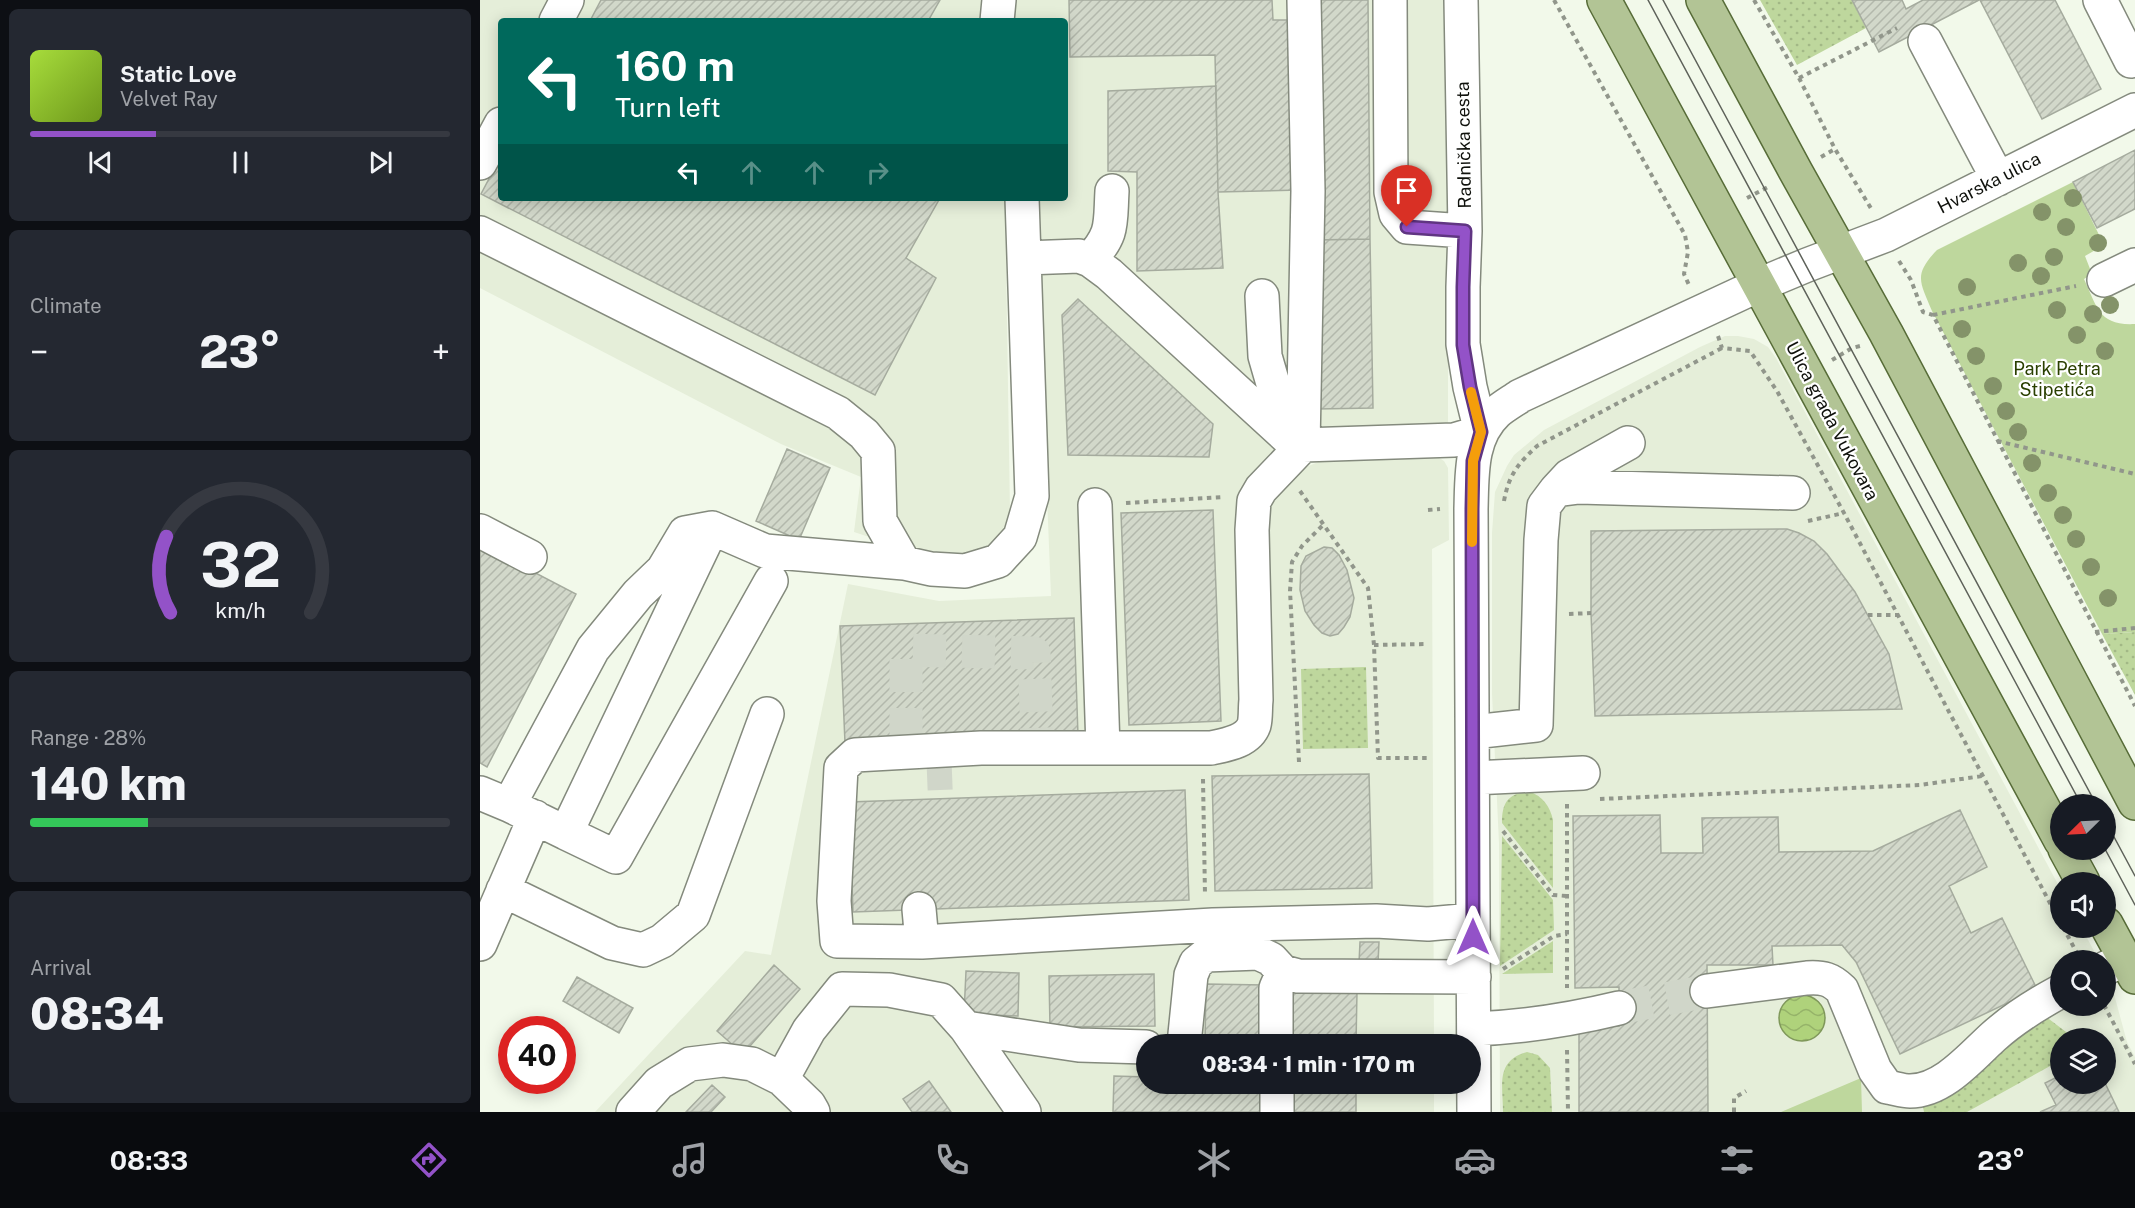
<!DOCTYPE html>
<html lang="en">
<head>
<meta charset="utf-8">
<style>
  :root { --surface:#171b24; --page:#242831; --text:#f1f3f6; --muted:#9ea1a6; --line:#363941; --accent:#9352c8 }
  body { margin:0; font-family:"Public Sans",sans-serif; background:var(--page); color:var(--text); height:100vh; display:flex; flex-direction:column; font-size:22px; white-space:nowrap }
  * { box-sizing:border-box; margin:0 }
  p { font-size:20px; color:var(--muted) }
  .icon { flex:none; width:33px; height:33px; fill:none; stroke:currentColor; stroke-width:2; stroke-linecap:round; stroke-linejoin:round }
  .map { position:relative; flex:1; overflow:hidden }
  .panel { display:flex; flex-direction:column; gap:9px; padding:9px; background:#0d0f14; width:480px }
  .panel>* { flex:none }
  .top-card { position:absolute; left:18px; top:18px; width:570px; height:183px; border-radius:6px; box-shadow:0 3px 15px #0003; background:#00695c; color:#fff; overflow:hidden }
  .needle { width:39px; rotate:246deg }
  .fabs { position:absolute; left:1570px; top:794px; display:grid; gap:12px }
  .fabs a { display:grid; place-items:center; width:66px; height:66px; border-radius:50%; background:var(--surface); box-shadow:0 3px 15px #0003; font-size:30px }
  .speed { position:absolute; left:18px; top:1016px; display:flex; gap:12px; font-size:30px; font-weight:700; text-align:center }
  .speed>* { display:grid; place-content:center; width:78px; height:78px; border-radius:50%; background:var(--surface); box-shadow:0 3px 15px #0003; line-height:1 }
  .speed .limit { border:9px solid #d22; background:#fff; color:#111 }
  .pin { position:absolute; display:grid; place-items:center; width:51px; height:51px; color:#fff; margin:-62px -26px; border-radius:50% 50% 50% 0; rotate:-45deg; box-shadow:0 0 6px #0007 }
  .pin .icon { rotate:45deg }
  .me { position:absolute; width:66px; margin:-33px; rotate:0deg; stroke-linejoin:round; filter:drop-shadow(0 0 4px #0008) }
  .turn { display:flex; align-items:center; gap:21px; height:126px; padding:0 18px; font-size:27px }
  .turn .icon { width:78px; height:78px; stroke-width:2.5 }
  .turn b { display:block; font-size:42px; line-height:51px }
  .lanes { display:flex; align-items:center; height:57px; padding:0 18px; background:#0003; justify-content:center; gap:30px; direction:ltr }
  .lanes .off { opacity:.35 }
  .big { font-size:45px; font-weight:800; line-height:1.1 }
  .panel .widget { flex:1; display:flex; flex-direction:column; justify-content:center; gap:9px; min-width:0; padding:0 21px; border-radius:9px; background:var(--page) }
  .panel .dial { align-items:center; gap:0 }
  .dial svg { height:156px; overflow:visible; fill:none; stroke:var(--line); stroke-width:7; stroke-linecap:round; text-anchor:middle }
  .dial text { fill:var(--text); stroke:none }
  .song { display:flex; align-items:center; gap:18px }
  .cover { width:72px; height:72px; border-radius:9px; background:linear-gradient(135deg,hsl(80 70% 55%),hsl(80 70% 35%)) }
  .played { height:6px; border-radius:3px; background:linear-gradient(90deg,var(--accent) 30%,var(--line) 30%) }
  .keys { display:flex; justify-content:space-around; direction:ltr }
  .heat { display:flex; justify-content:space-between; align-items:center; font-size:33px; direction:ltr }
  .charge { height:9px; border-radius:4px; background:linear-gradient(90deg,#34c759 28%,var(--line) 0) }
  .trip { position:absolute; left:656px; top:1034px; width:345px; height:60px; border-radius:30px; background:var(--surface); box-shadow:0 3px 15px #0003; font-weight:800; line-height:60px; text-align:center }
  .tab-bar { display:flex; height:96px; justify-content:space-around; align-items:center; background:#090b0e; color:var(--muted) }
  .tab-bar .icon { width:42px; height:42px }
  .tab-bar .on { color:var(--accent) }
  .tab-bar b { font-size:27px; color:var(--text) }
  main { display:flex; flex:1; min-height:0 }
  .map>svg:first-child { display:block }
  .built { fill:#e5eed9; fill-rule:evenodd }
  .grass { fill:url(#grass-dots) }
  .green { fill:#bed79d }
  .water { fill:url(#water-waves); stroke:#7f985a; stroke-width:1.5 }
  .building { fill:url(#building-hatch); stroke:#a5ab9e; stroke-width:1.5 }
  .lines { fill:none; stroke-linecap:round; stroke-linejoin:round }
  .minor-tunnel { stroke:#d0d6c9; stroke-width:33; stroke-dasharray:33 16; stroke-linecap:butt }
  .minor-casing { stroke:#848a7d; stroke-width:36 }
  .major-casing { stroke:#576c38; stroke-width:36 }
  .path { stroke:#91968b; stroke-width:4; stroke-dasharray:4.5 4.5; stroke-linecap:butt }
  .minor { stroke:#fff; stroke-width:33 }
  .major { stroke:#b2c495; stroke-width:33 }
  .tram { stroke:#5e625a; stroke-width:1.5 }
  .tree { fill:#849369 }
  .route-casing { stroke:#603582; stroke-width:15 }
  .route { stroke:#9352c8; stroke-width:10 }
  .slow { stroke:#f59e0b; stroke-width:10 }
  .labels { text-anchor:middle; stroke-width:4.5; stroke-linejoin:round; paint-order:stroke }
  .street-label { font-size:18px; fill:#0f110c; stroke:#fff }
  .park-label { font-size:18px; fill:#2a3f00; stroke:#fff }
</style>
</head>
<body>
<main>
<section class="panel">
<div class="widget">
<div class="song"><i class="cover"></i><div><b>Static Love</b><p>Velvet Ray</p></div></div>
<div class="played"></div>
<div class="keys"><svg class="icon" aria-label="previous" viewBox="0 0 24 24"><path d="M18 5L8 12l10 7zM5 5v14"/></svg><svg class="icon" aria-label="pause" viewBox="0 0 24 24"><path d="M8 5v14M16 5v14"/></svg><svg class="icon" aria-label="next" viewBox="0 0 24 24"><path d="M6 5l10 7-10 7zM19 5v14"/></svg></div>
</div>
<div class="widget"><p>Climate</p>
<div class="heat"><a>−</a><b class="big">23°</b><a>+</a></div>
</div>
<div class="widget dial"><svg viewBox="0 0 100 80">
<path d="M14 69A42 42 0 1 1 86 69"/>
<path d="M14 69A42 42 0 0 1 12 30" stroke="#9352c8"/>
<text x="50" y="56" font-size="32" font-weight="700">32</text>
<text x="50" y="72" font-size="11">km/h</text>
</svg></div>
<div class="widget"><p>Range · 28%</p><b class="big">140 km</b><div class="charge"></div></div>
<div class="widget"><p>Arrival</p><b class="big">08:34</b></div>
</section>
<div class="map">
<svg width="1655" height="1112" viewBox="0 0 1655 1112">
  <defs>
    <pattern id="grass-dots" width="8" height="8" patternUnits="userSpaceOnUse" patternTransform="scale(1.5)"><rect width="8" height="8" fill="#bed79d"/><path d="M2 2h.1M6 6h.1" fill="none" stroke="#a2b886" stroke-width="1.8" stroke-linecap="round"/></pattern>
    <pattern id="water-waves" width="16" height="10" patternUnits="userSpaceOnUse" patternTransform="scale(1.5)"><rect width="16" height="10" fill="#afd27b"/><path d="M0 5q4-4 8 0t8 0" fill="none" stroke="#95b369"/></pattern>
    <pattern id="building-hatch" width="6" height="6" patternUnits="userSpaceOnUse" patternTransform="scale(1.5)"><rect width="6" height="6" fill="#d2d8ca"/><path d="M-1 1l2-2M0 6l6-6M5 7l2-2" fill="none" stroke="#b3b8ac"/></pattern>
  </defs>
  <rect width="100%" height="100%" fill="#f2f9ea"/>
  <path class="built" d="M0 0H502L499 21H21V198H525L530 512 527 524 519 537 503 553 461 561 374 532 381 477 301 444 0 288Z
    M534 0H965L968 47V424L853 432 841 427 792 445 816 471 846 459 958 457 964 461 968 468 969 540 952 549 954 1044H666V1083H954V1112H115L265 951 291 955 368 584 459 601 571 596 555 198H585V21H529Z
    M1245 336H1258L1274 339 1288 347 1296 358 1581 890V927H1601L1619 960H1581V1005H1626V974L1631 983 1647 1042 1655 1057V1112H1020L1019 843 1012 694V533L1015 492 1027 466 1034 455 1064 430 1220 347ZM1581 1038H1626V1083H1581Z"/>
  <path class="grass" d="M1280 0H1372L1386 28 1317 65Z
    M1655 632V695L1622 634Z
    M886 667 888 748 823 749 821 669Z
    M1049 791C1063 797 1070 806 1073 820V888L1022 823C1022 802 1028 794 1049 791Z
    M1022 836 1073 900 1074 930 1020 966Z
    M1073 941V973L1022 974Z
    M1565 1016 1594 1038H1581V1060L1487 1112H1444L1442 1102Z
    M1047 1052 1058 1055 1070 1068 1072 1112H1023C1023 1085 1015 1061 1047 1052Z"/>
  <path class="green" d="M1593 182 1624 245 1605 256 1612 274 1604 279C1617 307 1619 326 1655 324V632L1622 634 1452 311C1440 282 1433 275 1457 250Z
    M1381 1078 1382 1112H1301Z"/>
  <path class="water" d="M1299 1018a23 23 0 1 1 46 0a23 23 0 1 1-46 0Z"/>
  <path class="building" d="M121 0H460L448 21H110Z
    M589 0H792L793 20H816L819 190 738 192 735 55 590 57Z
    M838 0H888L890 239 839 240Z
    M1372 0H1422L1426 9 1443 0H1499L1399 52Z
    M1500 0H1575L1621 89 1562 119Z
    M736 86 738 192 743 268 657 271V172L628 171V91Z
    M1655 150V209L1617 228 1593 182Z
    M21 156V198H460L426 258 456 278 395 395 1 194Z
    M890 239 893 408 837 409 833 240Z
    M598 299 733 424 729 457 588 455 582 315Z
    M307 449 350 468 319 540 276 521Z
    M733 510 741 721 649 725 641 513Z
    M1307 529 1319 533 1334 541 1347 554 1375 592 1409 654 1422 709 1115 716 1111 613V531Z
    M0 544 96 594 7 767 0 763Z
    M844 547 852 548 859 555 867 570 874 598 870 617 864 627 858 634 850 636 842 633 834 625 825 611 820 590 821 566 826 556Z
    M594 618 598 735 365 743 360 626Z
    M889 774 892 888 735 891 732 776Z
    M705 790 709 900 373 912 369 802Z
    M1480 810 1507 867 1469 886 1491 933 1522 918 1557 989 1420 1054 1376 962 1362 945 1292 946 1293 965H1227L1228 1112H1099V1026H1139V987L1095 988 1093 816 1180 815 1181 853H1223L1222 818 1298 817 1299 852 1393 851Z
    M880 942H899L898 963H879Z
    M294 965 320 989 263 1054 237 1031Z
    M486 971 539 973 538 1016 484 1014Z
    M674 974 675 1026 570 1027 569 976Z
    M97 977 153 1008 139 1033 83 1001Z
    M726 984 784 985 783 1044H725Z
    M804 991 877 992 876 1044H803Z
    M1581 1075V1083H1625L1639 1112H1560L1576 1105 1565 1083Z
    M634 1076 666 1077V1083H783L782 1112H633Z
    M449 1081 471 1112H432L423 1099Z
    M803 1083H876V1112H803Z
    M232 1085 245 1097 231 1112H206Z"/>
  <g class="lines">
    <path class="minor-tunnel" d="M426 741V650L554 653 557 737
      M447 774 472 773
      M1139 1008 1227 991"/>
    <g class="minor-casing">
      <path id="minor" d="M824 0 828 191 823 445 781 489 774 501 772 530 776 700C775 708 776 718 774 725 768 742 745 745 731 748H501L375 755 361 768 354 901 357 941 442 942 733 925 896 921 948 924 993 920
        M910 0 911 192 916 214 927 227 985 231
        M981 0 985 231 983 287V344L990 387 1001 432
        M1620 0 1651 61
        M76 21 87 0
        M517 21 519 0
        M1445 41 1518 179
        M0 163 21 124
        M0 233 358 413 384 434 398 451 400 521 424 563 451 569 485 571 518 561 540 537 552 496 542 198
        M545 258 599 256 610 260 629 274 809 439 823 445 974 440 1001 432
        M610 260C634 233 630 225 632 191
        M1624 280 1655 265
        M782 296 785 356 809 439
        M1076 490 1089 476 1148 443
        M615 505 623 748
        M232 528 86 833 29 805 113 649 158 594 183 570 205 533 232 528 285 551 424 563
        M0 531 50 557
        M993 732 1056 725 1061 540 1064 506 1076 490 1099 487 1313 493
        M993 778 1103 773
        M0 793 29 805
        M86 833 136 857 291 581
        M23 890 132 943 163 950 182 941 213 915 287 714
        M439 909 442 942
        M0 944 55 817
        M1626 968 1645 959
        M1227 991 1327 978C1343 977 1351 979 1362 990L1395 1070 1407 1087C1414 1088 1423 1091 1430 1091 1463 1091 1491 1057 1513 1037 1533 1019 1557 1004 1581 991
        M486 1028 544 1112
        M994 1029C1045 1027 1089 1020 1139 1008
        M704 1044 711 975 716 963 726 955 778 953 791 959 803 972 818 976 994 977
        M796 1044V988L803 972
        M302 1079 329 1030 362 989 409 990 461 1000 486 1028 599 1045 666 1047
        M797 1083V1112
        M153 1112 179 1083 210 1064 243 1060 272 1064 302 1079 329 1105 333 1112
        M994 1112 991 509C992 474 990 437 1017 412 1024 406 1033 401 1040 396L1279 285 1327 265 1406 235 1655 110"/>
    </g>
    <g class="major-casing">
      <path id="major" d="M1124 0 1581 841
        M1223 0 1316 172 1406 333 1655 803
        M1585 849 1603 882
        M1626 924 1655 977"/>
    </g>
    <path class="path" d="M1074 0 1205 235 1208 252 1204 274 1209 285
      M1274 0 1319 78 1355 149 1392 210
      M1319 78 1417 28
      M1341 157 1355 149
      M1267 198 1290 186
      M1419 261 1431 280 1443 312 1453 315 1655 706
      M1453 315 1596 286
      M1238 336 1242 348 1270 351 1297 391 1364 513 1581 924
      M1352 360 1372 348 1380 346
      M1517 441 1655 474
      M820 491 888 588 894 645 898 758H947
      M1024 501C1029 474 1038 464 1057 446L1242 348
      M646 503 743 497
      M948 510 960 509
      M1328 521 1364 513
      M1089 614 1111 613
      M1388 615H1418
      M1615 632 1655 628
      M894 645 946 644
      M819 762 810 591 812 562 822 546 844 524
      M723 779 725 895
      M1120 799 1440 785 1502 776
      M1087 804V988
      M1023 831 1073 895 1087 896
      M1583 927 1598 955
      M1023 969 1074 936 1087 934
      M1624 1005 1655 1064
      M1087 1050 1088 1112
      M1254 1112V1098L1266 1091"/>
    <use href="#minor" class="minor"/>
    <use href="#major" class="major"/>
    <path class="tram" d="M1168 0 1601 804
      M1183 0 1616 804
      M1626 822 1655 876
      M1625 849 1655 905"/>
  </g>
  <g class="tree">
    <circle cx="1593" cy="198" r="9"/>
    <circle cx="1562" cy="212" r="9"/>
    <circle cx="1586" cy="227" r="9"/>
    <circle cx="1618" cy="243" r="9"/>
    <circle cx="1574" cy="257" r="9"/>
    <circle cx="1538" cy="263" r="9"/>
    <circle cx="1561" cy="276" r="9"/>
    <circle cx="1487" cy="287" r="9"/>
    <circle cx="1630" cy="305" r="9"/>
    <circle cx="1577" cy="310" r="9"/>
    <circle cx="1613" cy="314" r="9"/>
    <circle cx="1482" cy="329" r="9"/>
    <circle cx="1597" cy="335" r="9"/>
    <circle cx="1625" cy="351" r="9"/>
    <circle cx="1496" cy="356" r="9"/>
    <circle cx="1513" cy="386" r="9"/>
    <circle cx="1526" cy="411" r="9"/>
    <circle cx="1538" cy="432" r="9"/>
    <circle cx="1552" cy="463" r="9"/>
    <circle cx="1568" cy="493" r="9"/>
    <circle cx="1583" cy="515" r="9"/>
    <circle cx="1596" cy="539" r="9"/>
    <circle cx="1611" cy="567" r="9"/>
    <circle cx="1628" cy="598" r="9"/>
  </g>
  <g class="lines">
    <g class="route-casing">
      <path id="route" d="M927 227 985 231 983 287V345L990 387 1001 432 993 461 992 509 993 937"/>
    </g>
    <use href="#route" class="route"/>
    <path class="slow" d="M991 392 1001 432 993 461 992 542"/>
  </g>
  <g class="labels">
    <g class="street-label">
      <text transform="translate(984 145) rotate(-91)" y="6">Radnička cesta</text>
      <text transform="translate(1509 183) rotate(-27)" y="6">Hvarska ulica</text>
      <text transform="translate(1352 421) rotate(62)" y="6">Ulica grada Vukovara</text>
    </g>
    <g class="park-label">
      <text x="1577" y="375">Park Petra<tspan x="1577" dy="21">Stipetića</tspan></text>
    </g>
  </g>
</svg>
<div class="fabs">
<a><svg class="needle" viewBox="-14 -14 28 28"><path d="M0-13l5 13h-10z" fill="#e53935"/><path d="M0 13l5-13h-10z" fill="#9ea1a6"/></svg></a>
<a><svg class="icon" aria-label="sound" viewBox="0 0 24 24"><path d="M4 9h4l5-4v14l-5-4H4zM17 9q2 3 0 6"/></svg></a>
<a><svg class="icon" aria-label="search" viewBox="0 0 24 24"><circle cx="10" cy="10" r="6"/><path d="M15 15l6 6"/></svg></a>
<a><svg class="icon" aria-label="layers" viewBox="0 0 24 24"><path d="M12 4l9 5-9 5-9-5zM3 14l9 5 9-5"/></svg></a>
</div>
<div class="speed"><div class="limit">40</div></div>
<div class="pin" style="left:927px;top:227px;background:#d93025"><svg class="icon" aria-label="arrive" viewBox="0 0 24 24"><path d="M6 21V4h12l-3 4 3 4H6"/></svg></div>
<svg class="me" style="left:993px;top:937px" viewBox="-20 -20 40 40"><path d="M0-17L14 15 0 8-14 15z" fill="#9352c8" stroke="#fff" stroke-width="4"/></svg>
<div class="trip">08:34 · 1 min · 170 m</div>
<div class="top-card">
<div class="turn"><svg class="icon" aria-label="left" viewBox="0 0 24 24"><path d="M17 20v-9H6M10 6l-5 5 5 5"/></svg><div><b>160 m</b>Turn left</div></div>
<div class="lanes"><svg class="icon" aria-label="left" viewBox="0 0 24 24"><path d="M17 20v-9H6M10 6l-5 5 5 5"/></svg><svg class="icon off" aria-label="ahead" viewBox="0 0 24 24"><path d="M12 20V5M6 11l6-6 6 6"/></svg><svg class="icon off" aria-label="ahead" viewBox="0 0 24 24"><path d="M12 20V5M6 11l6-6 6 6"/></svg><svg class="icon off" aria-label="right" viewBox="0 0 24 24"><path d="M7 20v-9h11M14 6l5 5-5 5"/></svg></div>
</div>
</div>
</main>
<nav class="tab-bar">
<b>08:33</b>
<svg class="icon on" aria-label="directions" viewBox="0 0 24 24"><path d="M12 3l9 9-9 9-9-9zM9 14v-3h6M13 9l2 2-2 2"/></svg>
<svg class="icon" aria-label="music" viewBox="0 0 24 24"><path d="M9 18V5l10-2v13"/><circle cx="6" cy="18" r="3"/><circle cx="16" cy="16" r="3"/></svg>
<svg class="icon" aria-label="phone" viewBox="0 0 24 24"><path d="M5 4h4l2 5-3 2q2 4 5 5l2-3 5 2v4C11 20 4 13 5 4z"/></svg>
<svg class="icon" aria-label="climate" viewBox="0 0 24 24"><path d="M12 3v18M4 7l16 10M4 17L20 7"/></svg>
<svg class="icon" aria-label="car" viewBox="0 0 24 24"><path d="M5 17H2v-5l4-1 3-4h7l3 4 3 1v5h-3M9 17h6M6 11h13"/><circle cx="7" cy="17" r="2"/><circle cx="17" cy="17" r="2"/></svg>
<svg class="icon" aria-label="filters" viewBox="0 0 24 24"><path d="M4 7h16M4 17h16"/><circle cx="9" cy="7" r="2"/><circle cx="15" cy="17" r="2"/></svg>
<b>23°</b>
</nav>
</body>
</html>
